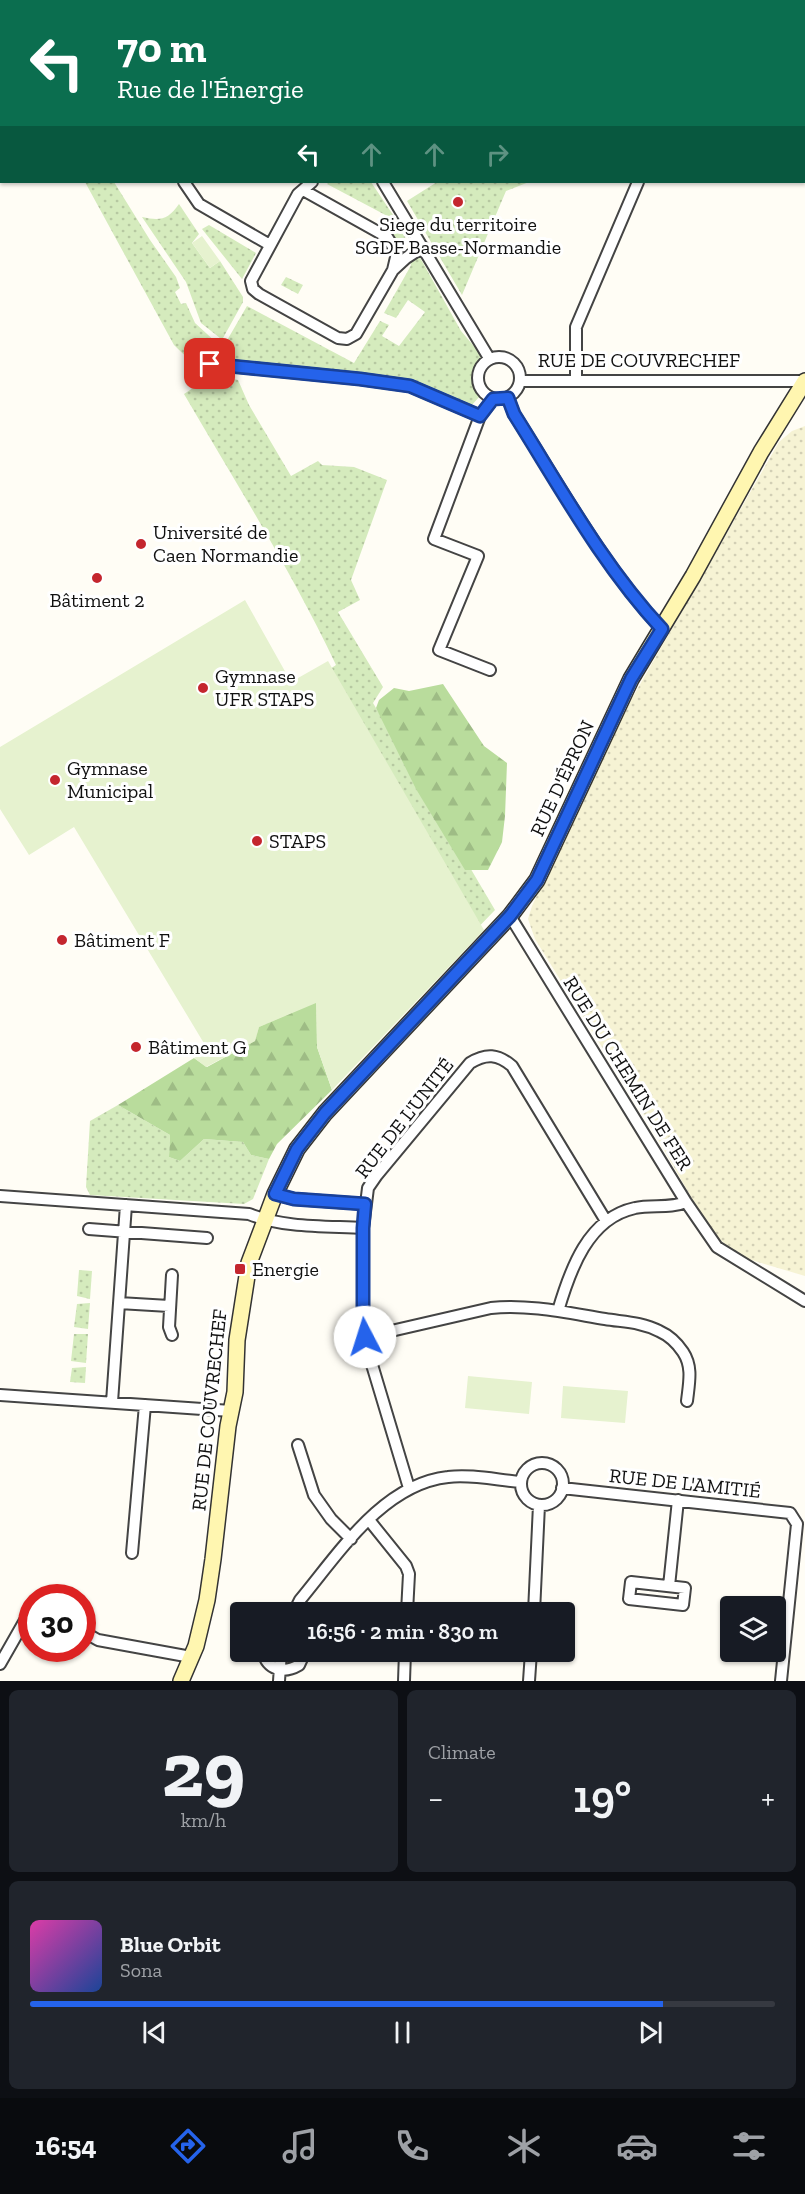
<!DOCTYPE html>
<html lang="en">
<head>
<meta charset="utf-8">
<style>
  :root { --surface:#171b24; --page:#20242c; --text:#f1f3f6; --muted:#9ea1a6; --line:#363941; --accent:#2563eb }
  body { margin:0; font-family:"Zilla Slab",serif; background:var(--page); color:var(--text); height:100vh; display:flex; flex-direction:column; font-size:22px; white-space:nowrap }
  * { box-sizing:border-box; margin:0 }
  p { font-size:20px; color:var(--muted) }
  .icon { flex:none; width:33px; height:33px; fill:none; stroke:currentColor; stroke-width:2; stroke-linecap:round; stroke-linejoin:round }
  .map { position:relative; height:1681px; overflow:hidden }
  .panel { display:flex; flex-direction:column; gap:9px; padding:9px; background:#0d0f14; flex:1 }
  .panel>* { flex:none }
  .hud { position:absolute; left:0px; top:0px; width:806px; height:183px; box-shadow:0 2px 4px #0004; background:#0b6e4f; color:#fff; overflow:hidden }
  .buttons { position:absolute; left:720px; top:1596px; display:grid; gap:12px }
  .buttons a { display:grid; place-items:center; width:66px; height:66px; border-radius:6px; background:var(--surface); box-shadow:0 2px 4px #0004; font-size:30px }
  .speed { position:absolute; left:18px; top:1584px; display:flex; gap:12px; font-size:30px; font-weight:700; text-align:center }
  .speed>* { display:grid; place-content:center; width:78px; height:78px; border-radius:50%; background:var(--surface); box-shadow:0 2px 4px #0004; line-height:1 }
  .speed .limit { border:9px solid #d22; background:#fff; color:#111 }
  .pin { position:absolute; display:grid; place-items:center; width:51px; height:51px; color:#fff; margin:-26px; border-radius:12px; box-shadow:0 3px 9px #0006 }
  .me { position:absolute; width:66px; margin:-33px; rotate:355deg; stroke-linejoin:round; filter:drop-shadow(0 0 4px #0008) }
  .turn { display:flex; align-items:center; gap:21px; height:126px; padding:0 18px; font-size:27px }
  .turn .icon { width:78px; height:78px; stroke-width:2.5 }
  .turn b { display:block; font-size:42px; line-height:51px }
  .lanes { display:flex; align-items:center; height:57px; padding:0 18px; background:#0003; justify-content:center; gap:30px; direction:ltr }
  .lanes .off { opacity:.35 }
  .big { font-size:45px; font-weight:600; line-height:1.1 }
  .panel .card { flex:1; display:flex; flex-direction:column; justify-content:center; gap:9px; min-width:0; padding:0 21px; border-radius:9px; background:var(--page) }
  .panel .dial { align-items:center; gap:0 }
  .dial b { font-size:78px; line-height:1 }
  .song { display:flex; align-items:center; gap:18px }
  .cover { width:72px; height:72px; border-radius:9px; background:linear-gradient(135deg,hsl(320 70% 55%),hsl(220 70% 35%)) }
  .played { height:6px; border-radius:3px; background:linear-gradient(90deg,var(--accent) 85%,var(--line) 85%) }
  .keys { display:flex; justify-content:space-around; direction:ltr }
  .heat { display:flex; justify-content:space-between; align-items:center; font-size:33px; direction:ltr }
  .panel .tiles { flex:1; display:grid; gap:9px; grid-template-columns:1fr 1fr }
  .card:last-child { grid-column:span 2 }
  .trip { position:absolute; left:230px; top:1602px; width:345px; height:60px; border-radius:6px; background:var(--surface); box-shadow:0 2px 4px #0004; font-weight:600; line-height:60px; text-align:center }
  .dock { display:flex; height:96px; justify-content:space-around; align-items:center; background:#090b0e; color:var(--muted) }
  .dock .icon { width:42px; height:42px }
  .dock .selected { color:var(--accent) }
  .dock b { font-size:27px; color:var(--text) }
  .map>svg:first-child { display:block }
  .farmland { fill:url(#farmland-dots) }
  .green { fill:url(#green-dots) }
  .forest { fill:url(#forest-firs) }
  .pitch { fill:#e6f2cf }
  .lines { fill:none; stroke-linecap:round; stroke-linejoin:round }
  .street-casing { stroke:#444; stroke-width:14 }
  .secondary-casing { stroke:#333; stroke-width:18 }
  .street { stroke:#fff; stroke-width:10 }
  .secondary { stroke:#fff6b0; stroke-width:15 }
  .route-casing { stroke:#184099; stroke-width:15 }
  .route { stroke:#2563eb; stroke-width:10 }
  .poi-dot { fill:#c4262e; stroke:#fff; stroke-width:2 }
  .labels { text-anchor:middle; stroke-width:6; stroke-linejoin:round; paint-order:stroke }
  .poi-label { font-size:20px; fill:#111; stroke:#fff; text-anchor:start }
  .street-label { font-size:20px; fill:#111; stroke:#fff }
</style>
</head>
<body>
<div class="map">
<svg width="805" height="1681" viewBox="0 0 805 1681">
  <defs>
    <pattern id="farmland-dots" width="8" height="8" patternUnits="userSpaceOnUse" patternTransform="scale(1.5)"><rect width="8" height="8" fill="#f6f3d4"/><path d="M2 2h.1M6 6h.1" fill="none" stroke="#d2cfb5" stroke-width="1.8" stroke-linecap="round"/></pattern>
    <pattern id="green-dots" width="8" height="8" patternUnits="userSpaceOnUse" patternTransform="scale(1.5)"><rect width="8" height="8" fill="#d5ebbd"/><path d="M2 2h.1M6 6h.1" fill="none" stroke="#b6c8a1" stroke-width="1.8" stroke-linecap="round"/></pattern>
    <pattern id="forest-firs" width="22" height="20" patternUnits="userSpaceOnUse" patternTransform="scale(1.5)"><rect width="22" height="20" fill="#b9dc9c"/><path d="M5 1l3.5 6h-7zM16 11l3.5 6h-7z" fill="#9ebc85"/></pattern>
  </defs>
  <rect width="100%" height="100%" fill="#fffdf5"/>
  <path class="farmland" d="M805 426V1276L748 1259 731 1249 711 1232 647 1120 535 939 528 919 532 906 613 732 638 688 779 442 792 431Z"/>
  <path class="green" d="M85 182H114L150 240 176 277 180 288 175 292 181 304 186 303 195 323 218 344C203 372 194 365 174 345Z
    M330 182H371L407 236 403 239 395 238 388 233 394 223 393 219 327 184Z
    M437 182H529L506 191 462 295 407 201Z
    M179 204 199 234 192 243 210 268 220 261 243 297V302L223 338H220L201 323 186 282 142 217C160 221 168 220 179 204Z
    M209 225 256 253 242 279 202 229Z
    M418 254 461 331 484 358 472 382 480 396 471 406 413 381 267 364 215 361 247 306 354 363 380 321 389 325 382 336 399 346 425 312 408 300 396 318 384 313 409 269 411 265 409 259Z
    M286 277 303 285 298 294 281 285Z
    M214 374 238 380 249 405 291 476 318 461 322 465 354 467 387 480 351 580 360 600 338 612 383 687 373 703 495 910 467 939 317 1047 209 1049 205 751 336 665C292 572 236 483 184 394Z
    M118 1105 170 1135 169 1157 180 1161 204 1139 243 1142 251 1155 269 1159 253 1199 244 1204 90 1195 86 1187 90 1121Z
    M79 1270 92 1271 90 1299 77 1296Z
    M90 1303 88 1329 74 1327 77 1304Z
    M74 1334H88L86 1363 71 1361Z
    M86 1367 85 1383 70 1382 72 1368Z"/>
  <path class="forest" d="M443 684 484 746 507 763 505 816 502 842 488 870H465L416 789 376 708 379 700 394 688 409 691Z
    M316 1002 317 1047 332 1090 277 1144 269 1159 251 1155 243 1142 204 1139 180 1161 169 1157 170 1135 118 1105 194 1058 207 1067 255 1041 259 1027Z"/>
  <path class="pitch" d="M202 236 220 261 210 268 192 243Z
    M245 600 291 682 328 661 484 930 332 1090 317 1047 316 1003 259 1027 255 1041 206 1067 194 1058 208 1050 74 827 29 855 0 809V747Z
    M468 1376 532 1382 529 1414 465 1408Z
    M563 1386 628 1391 625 1423 561 1418Z"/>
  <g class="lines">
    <g class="street-casing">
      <path id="street" d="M94 0 95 2
        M215 0 217 2
        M201 2 203 0
        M707 2 708 0
        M804 37 805 35
        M804 149H805
        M184 182 199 204 270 245
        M312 182 298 194 251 281 253 289 259 294 338 338 347 339 356 334 393 270 406 258 423 247
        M383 182 489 358
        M303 190 387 237 397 253 393 270
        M478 378a21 21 0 1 1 42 0a21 21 0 1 1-42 0Z
        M210 364 360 379 410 386 480 416
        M521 381H805
        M576 381V327L638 182
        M508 398 514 414C560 486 604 567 662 629
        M490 670 439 650 478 556 434 539 480 416 493 399
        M510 916 686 1202 717 1247 805 1301
        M275 1194 294 1199 365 1204
        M0 1196 249 1214C284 1228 325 1226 363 1228
        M89 1229 207 1238
        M172 1275 169 1327 172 1335
        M119 1303 169 1306
        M558 1311C570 1270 588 1218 635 1208 651 1204 670 1209 686 1202
        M365 1337 491 1308C529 1304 568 1313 605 1319 623 1322 642 1322 659 1331 668 1335 677 1343 683 1352 693 1367 689 1383 687 1401
        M0 1395 231 1411
        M112 1402 126 1205
        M298 1445 314 1495 331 1519 351 1539
        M521 1484a21 21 0 1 1 42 0a21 21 0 1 1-42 0Z
        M409 1488 370 1358 363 1328V1228L368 1188 377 1175 470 1063C486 1053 498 1054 512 1066L606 1221
        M562 1488 790 1513 797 1524
        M369 1520 406 1566 409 1574 407 1612
        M132 1553 145 1405
        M631 1582 685 1588 683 1605 629 1599Z
        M669 1586 678 1500
        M294 1612 300 1600C339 1553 383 1484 448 1477 471 1474 497 1480 521 1482
        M534 1612 539 1505
        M82 1631 98 1640 191 1657
        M263 1652C267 1670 284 1674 299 1665L305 1652
        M0 1664 32 1608
        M279 1681 281 1652
        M404 1681 405 1652
        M529 1681 531 1652
        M781 1681 797 1524"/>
    </g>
    <g class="secondary-casing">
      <path id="secondary" d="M181 1681 196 1646 207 1600 213 1559 228 1426 235 1392 237 1340 249 1263 275 1194 297 1149 325 1113 510 916 537 880 631 679 693 576 761 452 805 381"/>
    </g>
    <use href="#street" class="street"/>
    <use href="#secondary" class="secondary"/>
  </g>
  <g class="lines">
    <g class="route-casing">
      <path id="route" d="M210 364 360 379 410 386 480 416 493 399 508 398 514 414C560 487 603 566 662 629L631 679 537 880 510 916 325 1113 297 1149 275 1194 294 1199 365 1204 363 1228V1311L365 1337"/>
    </g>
    <use href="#route" class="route"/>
  </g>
  <g class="poi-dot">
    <circle cx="458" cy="202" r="6"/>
    <circle cx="141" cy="544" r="6"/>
    <circle cx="97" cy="578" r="6"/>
    <circle cx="203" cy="688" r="6"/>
    <circle cx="55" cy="780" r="6"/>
    <circle cx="257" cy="841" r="6"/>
    <circle cx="62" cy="940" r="6"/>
    <circle cx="136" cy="1047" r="6"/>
    <rect x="234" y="1263" width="12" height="12" rx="3"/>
  </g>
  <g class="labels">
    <g class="poi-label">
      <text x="458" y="231" text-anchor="middle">Siege du territoire<tspan x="458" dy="23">SGDF Basse-Normandie</tspan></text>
      <text x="153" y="539">Université de<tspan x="153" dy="23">Caen Normandie</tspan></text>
      <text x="97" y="607" text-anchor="middle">Bâtiment 2</text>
      <text x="215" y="683">Gymnase<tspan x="215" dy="23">UFR STAPS</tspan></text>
      <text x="67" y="775">Gymnase<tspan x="67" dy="23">Municipal</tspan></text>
      <text x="269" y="848">STAPS</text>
      <text x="74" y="947">Bâtiment F</text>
      <text x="148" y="1054">Bâtiment G</text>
      <text x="252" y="1276">Energie</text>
    </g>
    <g class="street-label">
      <text x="639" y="367">RUE DE COUVRECHEF</text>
      <text transform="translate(562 778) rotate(-65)" y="7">RUE D'ÉPRON</text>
      <text transform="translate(628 1073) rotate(58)" y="7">RUE DU CHEMIN DE FER</text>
      <text transform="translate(404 1118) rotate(-52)" y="7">RUE DE L'UNITÉ</text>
      <text transform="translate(209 1410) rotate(-84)" y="7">RUE DE COUVRECHEF</text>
      <text transform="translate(685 1483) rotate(6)" y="7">RUE DE L'AMITIÉ</text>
    </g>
  </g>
</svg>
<div class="buttons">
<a><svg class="icon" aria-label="layers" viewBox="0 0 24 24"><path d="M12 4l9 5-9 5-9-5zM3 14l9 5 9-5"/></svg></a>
</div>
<div class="speed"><div class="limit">30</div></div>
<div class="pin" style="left:210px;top:364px;background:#d93025"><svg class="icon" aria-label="arrive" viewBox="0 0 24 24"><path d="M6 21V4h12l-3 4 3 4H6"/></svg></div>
<svg class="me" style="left:365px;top:1337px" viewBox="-20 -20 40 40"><circle r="19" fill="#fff"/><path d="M0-13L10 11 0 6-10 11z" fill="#2563eb"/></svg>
<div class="trip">16:56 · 2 min · 830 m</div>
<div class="hud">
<div class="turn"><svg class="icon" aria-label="left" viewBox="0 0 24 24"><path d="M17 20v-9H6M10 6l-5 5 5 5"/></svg><div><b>70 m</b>Rue de l'Énergie</div></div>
<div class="lanes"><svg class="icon" aria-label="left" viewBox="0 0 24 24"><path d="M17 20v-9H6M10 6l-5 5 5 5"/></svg><svg class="icon off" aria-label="ahead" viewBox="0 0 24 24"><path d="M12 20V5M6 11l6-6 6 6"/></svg><svg class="icon off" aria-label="ahead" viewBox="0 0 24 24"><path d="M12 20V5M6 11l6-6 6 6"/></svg><svg class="icon off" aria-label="right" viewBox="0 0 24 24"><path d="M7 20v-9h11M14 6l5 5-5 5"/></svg></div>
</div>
</div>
<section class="panel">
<div class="tiles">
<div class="card dial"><b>29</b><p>km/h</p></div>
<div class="card"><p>Climate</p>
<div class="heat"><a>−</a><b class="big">19°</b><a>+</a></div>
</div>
<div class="card">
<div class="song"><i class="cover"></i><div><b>Blue Orbit</b><p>Sona</p></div></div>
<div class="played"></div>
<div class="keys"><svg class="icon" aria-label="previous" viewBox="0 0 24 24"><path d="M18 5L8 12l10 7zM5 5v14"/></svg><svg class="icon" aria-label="pause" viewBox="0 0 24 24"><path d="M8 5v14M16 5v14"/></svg><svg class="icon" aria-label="next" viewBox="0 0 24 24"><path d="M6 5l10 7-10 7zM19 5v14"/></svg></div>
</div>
</div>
</section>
<nav class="dock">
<b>16:54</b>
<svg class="icon selected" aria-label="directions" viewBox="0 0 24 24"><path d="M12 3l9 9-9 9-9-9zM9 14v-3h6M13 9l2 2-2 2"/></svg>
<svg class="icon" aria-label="music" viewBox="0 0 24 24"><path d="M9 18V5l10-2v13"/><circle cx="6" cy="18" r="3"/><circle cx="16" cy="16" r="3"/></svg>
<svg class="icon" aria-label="phone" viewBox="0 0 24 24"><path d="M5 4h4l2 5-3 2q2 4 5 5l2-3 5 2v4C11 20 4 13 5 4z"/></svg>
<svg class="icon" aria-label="climate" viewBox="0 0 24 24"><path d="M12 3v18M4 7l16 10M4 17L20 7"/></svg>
<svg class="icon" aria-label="car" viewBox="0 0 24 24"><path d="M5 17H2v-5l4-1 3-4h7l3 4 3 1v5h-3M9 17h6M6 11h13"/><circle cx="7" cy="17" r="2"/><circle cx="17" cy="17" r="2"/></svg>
<svg class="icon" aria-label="filters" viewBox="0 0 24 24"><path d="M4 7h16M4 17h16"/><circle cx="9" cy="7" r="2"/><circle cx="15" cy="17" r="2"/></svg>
</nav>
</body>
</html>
